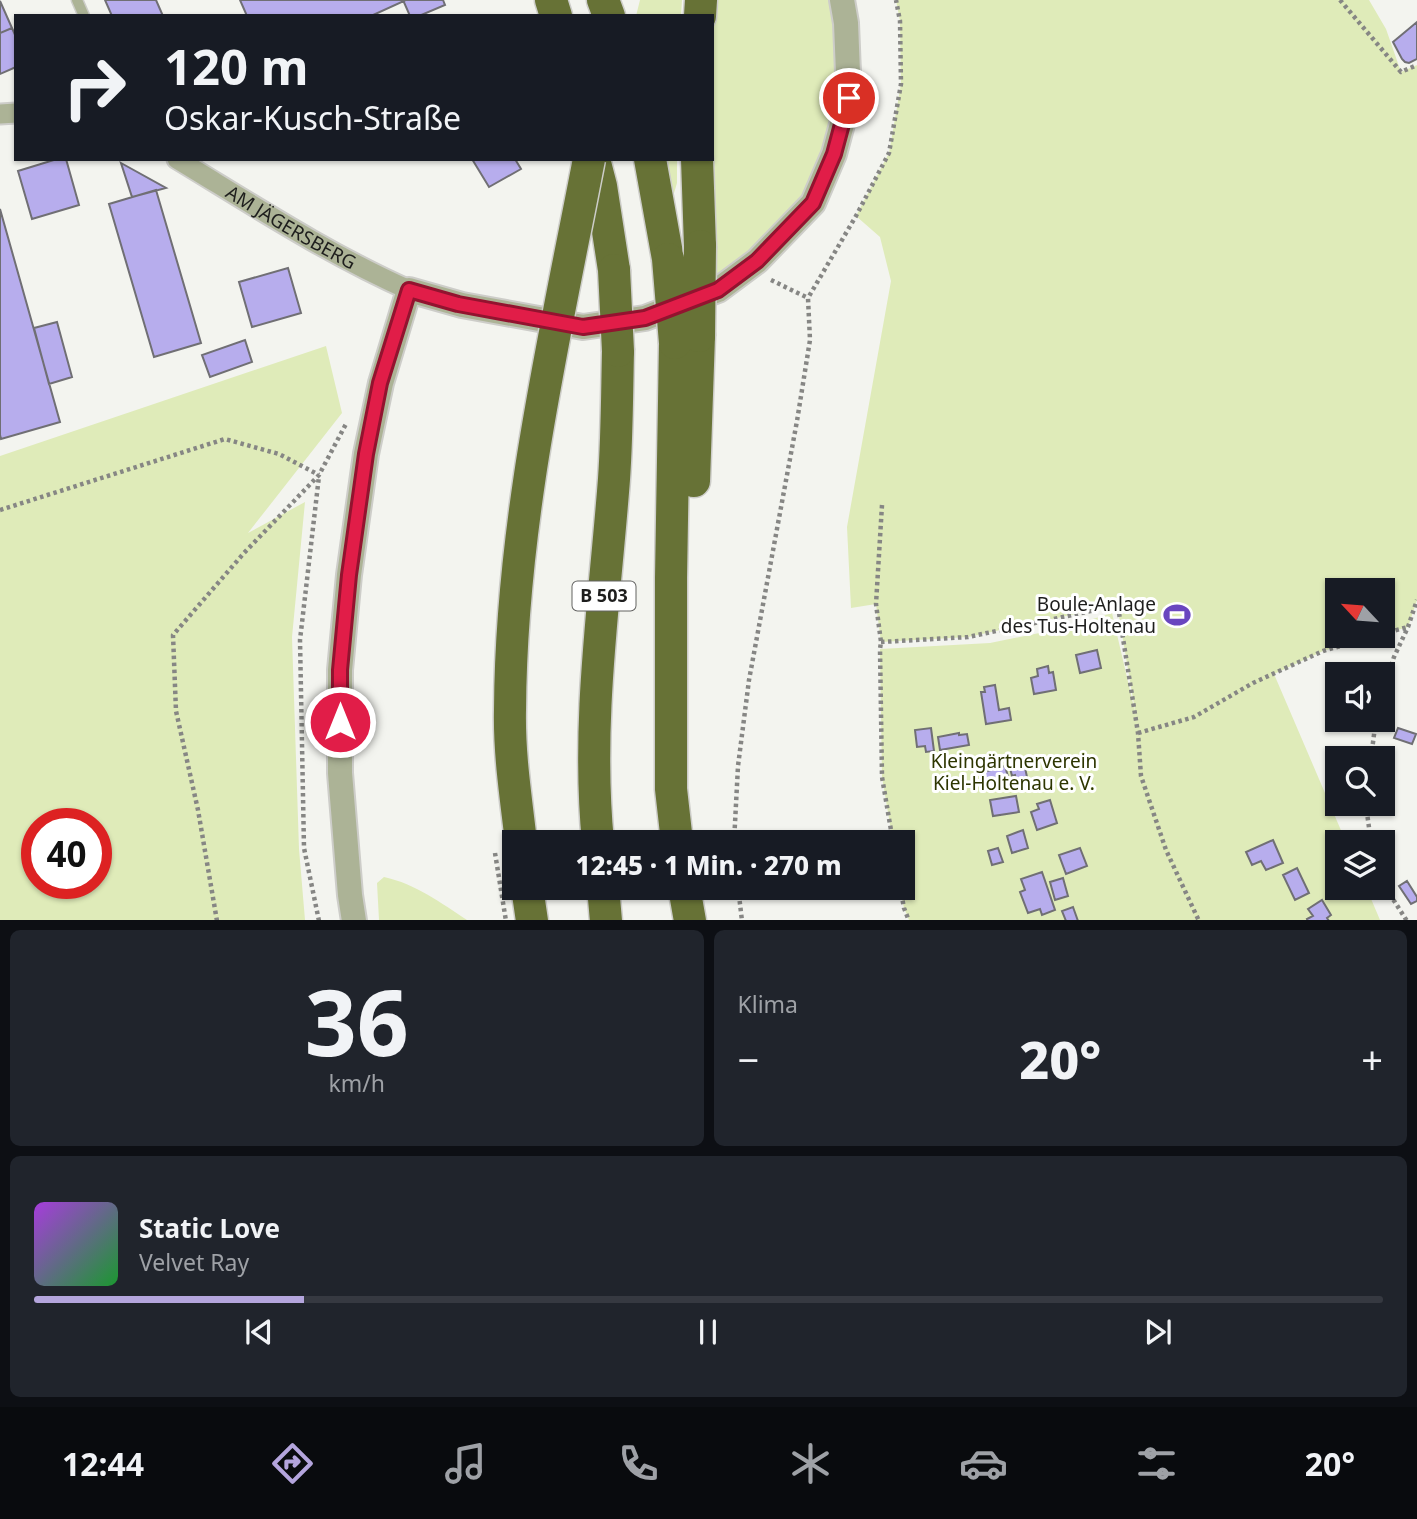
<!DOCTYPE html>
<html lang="de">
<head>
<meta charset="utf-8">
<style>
  :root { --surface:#171b24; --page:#20242c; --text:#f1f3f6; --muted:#9ea1a6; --line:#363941; --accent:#b4a5dd }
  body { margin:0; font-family:"Noto Sans",sans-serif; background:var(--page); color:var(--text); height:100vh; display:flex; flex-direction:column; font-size:26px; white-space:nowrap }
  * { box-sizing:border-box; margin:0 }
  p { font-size:23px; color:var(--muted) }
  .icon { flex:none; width:38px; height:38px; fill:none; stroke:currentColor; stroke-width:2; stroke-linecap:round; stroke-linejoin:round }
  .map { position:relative; height:920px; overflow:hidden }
  .panel { display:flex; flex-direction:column; gap:10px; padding:10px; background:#0d0f14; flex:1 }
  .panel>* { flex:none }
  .hud { position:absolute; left:14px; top:14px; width:700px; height:147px; border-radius:0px; box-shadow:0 2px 5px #0004; background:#171b24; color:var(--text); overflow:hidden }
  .needle { width:46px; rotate:296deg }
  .controls { position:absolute; left:1325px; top:578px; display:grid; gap:14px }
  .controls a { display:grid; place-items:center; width:70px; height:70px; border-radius:0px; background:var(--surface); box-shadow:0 2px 5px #0004; font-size:35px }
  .speed { position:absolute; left:21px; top:808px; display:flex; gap:14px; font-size:35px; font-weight:700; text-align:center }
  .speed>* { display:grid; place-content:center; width:91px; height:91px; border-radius:50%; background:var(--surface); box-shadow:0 2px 5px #0004; line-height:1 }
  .speed .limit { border:10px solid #d22; background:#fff; color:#111 }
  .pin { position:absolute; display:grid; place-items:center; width:60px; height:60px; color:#fff; margin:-30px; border:4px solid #fff; border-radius:50%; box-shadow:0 2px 7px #0007 }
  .me { position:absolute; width:77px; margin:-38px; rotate:0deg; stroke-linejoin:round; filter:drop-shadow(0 0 5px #0008) }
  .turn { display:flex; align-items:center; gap:24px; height:147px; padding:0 35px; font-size:32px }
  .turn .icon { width:91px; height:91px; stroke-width:2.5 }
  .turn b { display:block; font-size:49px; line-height:60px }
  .big { font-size:52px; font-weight:800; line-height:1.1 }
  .panel .tile { flex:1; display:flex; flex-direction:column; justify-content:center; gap:10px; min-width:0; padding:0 24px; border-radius:10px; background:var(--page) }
  .panel .dial { align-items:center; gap:0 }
  .dial b { font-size:91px; line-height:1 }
  .song { display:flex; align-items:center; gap:21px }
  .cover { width:84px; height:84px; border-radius:10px; background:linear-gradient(135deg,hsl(280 70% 55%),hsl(130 70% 35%)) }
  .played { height:7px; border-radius:4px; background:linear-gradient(90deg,var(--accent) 20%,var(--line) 20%) }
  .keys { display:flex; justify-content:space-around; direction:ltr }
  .heat { display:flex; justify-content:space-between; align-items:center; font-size:38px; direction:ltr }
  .panel .tiles { flex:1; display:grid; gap:10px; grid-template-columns:1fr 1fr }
  .tile:last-child { grid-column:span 2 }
  .trip { position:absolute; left:502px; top:830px; width:413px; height:70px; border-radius:0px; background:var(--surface); box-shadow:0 2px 5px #0004; font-weight:800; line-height:70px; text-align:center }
  .tab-bar { display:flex; height:112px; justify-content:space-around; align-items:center; background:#090b0e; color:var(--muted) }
  .tab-bar .icon { width:49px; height:49px }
  .tab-bar .current { color:var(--accent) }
  .tab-bar b { font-size:32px; color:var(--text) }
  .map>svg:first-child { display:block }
  .green { fill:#dfebb9; fill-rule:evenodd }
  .building { fill:#b7aded; stroke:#706f74; stroke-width:2 }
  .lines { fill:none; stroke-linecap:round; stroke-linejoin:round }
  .service-casing { stroke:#cdcdc9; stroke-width:13 }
  .minor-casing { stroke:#cdcdc9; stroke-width:23 }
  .tertiary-casing { stroke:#cdcdc9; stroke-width:28 }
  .trunk-casing { stroke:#cdcdc9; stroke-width:35 }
  .path { stroke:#868684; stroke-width:4.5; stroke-dasharray:3.5 3.5; stroke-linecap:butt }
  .service { stroke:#acb396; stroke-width:10 }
  .minor { stroke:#acb396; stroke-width:19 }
  .tertiary { stroke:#acb396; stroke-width:24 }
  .trunk { stroke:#677236; stroke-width:32 }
  .trunk-bridge-casing { stroke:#cdcdc9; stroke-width:35; stroke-linecap:butt }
  .path-bridge { stroke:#868684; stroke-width:4.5; stroke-dasharray:3.5 3.5; stroke-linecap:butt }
  .trunk-bridge { stroke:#677236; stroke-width:32 }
  .route-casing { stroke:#92132f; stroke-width:18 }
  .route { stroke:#e11d48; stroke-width:12 }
  .labels { text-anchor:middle; stroke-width:6; stroke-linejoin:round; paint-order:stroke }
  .shield { fill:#fff; stroke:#626261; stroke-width:2 }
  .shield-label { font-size:18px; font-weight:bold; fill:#1e1e1d }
  .street-label { font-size:19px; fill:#1e1e1d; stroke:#fff }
  .poi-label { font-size:19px; fill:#1e1e1d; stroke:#fff; text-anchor:end }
  .park-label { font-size:19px; fill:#2d3500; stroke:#fff }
</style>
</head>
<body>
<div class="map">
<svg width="1417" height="921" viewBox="0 0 1417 921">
  <rect width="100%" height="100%" fill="#f3f4ef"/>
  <path class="green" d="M640 0H682L681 16H636Z
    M701 0H842L849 98 813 203 716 291 712 159V16Z
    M896 0H1369L1386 29 1401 72 1417 65V600L1408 627 1383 634 1382 590H1337V635H1379L1323 651 1274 674 1346 842H1337V887H1366L1380 920H909L904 908 900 887H903V842H893L882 777 880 649 990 643 1064 628 1112 613 1136 716 1117 605 968 637 881 642 876 604 851 608 847 527 891 281 880 237 856 216 889 153 901 84 900 21Z
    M661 159H677V183L672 200Z
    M326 346 342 413 248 533 305 502 292 637 299 849 305 920H0V456ZM37 824H96V884H37Z
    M384 877C416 884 441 903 467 920H379L377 883Z"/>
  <path class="building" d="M105 0H156L163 16H112Z
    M240 0H403L404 1 371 16H247Z
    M403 0H443L445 5 419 16H410Z
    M0 1 12 28 0 33Z
    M1417 22V59L1409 63 1405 62 1402 59 1393 42Z
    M12 28 16 37V67L0 74V33Z
    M57 159H66L79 205 32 219 18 171Z
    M472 159H515L521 169 489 187Z
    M121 163 166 188 132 197Z
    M156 190 201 343 154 357 109 204Z
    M0 209 60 422 1 439 0 435Z
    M288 268 301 313 252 327 239 282Z
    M57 322 72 377 49 384 34 328Z
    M245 340 252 362 210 377 202 355Z
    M1097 650 1101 668 1080 673 1076 655Z
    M1048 666 1049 673 1053 672 1056 690 1034 694 1031 678 1038 676 1037 669Z
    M995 685 999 710 1009 708 1011 720 986 724 981 692H985L984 687Z
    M931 728 934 751 926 752 925 746 917 747 915 730Z
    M1398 728 1416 734 1412 744 1394 738Z
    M959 733V735L967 734 969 745 940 750 938 737Z
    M1023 758 1027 777 1016 780 1015 775 1012 776 1009 764H1012V761Z
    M1005 766 1009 780 984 787 980 773Z
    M1016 796 1019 812 993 816 990 800Z
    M1050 800 1057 823 1037 830 1031 812 1039 809 1037 804Z
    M1023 830 1028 848 1012 853 1007 836Z
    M1273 840 1283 863 1266 870 1261 861 1252 865 1246 852Z
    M998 848 1003 862 992 865 988 851Z
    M1080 848 1087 866 1066 874 1059 855Z
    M1297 868 1309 893 1295 900 1283 875Z
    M1042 872 1055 910 1042 915 1040 909 1028 913 1020 892 1025 890 1021 879Z
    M1063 878 1068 896 1055 900 1050 882Z
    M1407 881 1417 897V901L1411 904 1399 886Z
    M1322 900 1331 915 1327 918 1329 921H1308L1307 919 1313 916 1308 909Z
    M1073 907 1078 921H1066L1062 911Z"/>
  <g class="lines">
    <g class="service-casing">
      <path id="service" d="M77 0 84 16"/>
    </g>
    <g class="minor-casing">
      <g id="minor">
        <path d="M0 114 16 113"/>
        <path id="s1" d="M177 159C253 205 328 254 409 290"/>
      </g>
    </g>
    <g class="tertiary-casing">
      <path id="tertiary" d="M354 921 350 895 340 773V670L349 575 366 454 381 383 409 290 462 305 583 327 645 318 718 290 757 261 813 203 834 154 849 98 846 23 842 0"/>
    </g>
    <g class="trunk-casing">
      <path id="trunk" d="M551 0 556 16
        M603 0 609 16
        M700 16 701 0
        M594 159 601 186 614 270
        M650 159 668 259
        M697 159 700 246
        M675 343 671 578V789L677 842
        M694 481 699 336
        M598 842C586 721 605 600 614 479 617 437 617 394 618 351
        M527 887 532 921
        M603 887 606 921
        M684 887 690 921"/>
    </g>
    <path class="path" d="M1340 0 1401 72 1417 65
      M771 280 808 298
      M882 505 876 604 881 642 880 649 882 777 893 842
      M0 510 225 439 279 454 319 475
      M1382 634 1408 627
      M881 642 968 637 1110 607H1115L1119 613 1138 733 1141 776 1166 850 1199 921
      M1382 692 1394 657 1408 627 1417 600
      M1138 733 1194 717 1253 683 1323 651 1379 635
      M1371 758 1376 719
      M1368 803 1367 813 1371 842
      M734 842 738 766 749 680 797 421 810 340 808 298 856 216 889 153 901 84 900 21 896 0
      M1382 882 1407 921
      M738 887 742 921
      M900 887 904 908 909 921
      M217 921 198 810 176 711 173 635 244 553 319 475 347 422
      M319 921 304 848 300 640 319 476"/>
    <use href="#service" class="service"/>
    <use href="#minor" class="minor"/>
    <use href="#tertiary" class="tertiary"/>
    <use href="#trunk" class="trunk"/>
    <g class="trunk-bridge-casing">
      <path id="trunk-bridge" d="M668 259 675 343
        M614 270 618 351
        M699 336 700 246
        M521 842C516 798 509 754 510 710 511 523 554 341 589 159"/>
    </g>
    <path class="path-bridge" d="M495 853 506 921"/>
    <use href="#trunk-bridge" class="trunk-bridge"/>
  </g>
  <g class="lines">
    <g class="route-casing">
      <path id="route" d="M340 722V670L349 575 366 454 380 383 409 290 458 304 583 327 645 318 718 290 757 261 813 203 834 154 849 98"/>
    </g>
    <use href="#route" class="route"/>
  </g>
  <defs>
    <g id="stadium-bare" transform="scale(2.1)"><path d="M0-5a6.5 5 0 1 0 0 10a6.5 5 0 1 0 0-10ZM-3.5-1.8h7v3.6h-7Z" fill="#6946bf" stroke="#fff" stroke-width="2.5" paint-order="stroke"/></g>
  </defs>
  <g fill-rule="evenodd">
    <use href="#stadium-bare" x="1177" y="615"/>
  </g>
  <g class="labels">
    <rect class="shield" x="572.5" y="581.5" width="63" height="29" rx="5"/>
    <g class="shield-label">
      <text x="604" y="602">B 503</text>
    </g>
    <g class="street-label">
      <text dy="7" stroke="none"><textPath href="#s1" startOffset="133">AM JÄGERSBERG</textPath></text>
    </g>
    <g class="poi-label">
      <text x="1156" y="611">Boule-Anlage<tspan x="1156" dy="22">des Tus-Holtenau</tspan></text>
    </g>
    <g class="park-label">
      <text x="1014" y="768">Kleingärtnerverein<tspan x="1014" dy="22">Kiel-Holtenau e. V.</tspan></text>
    </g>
  </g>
</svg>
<div class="controls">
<a><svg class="needle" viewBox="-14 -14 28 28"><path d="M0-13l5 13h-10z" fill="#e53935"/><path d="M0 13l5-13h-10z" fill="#9ea1a6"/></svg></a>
<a><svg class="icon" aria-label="sound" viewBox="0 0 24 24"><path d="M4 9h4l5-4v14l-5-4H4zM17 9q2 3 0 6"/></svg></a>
<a><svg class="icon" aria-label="search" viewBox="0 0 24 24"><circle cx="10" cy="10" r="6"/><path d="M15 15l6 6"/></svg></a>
<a><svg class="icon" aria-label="layers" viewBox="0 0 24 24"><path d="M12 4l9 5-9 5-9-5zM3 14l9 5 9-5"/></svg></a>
</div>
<div class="speed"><div class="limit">40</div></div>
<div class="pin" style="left:849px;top:98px;background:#d93025"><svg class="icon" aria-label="arrive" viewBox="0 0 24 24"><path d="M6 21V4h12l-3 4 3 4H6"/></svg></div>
<svg class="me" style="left:340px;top:722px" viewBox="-20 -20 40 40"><circle r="17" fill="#e11d48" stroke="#fff" stroke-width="3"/><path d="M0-11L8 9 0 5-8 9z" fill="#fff"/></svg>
<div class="trip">12:45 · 1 Min. · 270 m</div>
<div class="hud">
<div class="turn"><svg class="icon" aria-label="right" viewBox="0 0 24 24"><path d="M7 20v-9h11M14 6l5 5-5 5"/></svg><div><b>120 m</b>Oskar-Kusch-Straße</div></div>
</div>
</div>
<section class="panel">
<div class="tiles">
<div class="tile dial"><b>36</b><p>km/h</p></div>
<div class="tile"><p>Klima</p>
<div class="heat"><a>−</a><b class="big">20°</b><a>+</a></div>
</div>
<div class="tile">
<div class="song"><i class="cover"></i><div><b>Static Love</b><p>Velvet Ray</p></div></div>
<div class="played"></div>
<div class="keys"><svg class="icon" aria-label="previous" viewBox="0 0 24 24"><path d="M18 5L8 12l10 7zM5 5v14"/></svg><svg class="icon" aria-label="pause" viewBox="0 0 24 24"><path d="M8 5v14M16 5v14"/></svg><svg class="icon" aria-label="next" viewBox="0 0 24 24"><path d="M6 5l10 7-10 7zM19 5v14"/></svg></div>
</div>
</div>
</section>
<nav class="tab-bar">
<b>12:44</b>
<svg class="icon current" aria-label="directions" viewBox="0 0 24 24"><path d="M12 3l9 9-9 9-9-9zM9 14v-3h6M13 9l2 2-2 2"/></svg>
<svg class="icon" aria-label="music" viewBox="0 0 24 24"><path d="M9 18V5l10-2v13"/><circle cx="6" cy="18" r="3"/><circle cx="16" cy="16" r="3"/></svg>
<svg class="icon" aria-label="phone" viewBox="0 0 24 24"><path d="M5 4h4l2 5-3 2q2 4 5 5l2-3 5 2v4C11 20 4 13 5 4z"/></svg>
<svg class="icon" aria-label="climate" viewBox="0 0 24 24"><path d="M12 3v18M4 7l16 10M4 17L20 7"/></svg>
<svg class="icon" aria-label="car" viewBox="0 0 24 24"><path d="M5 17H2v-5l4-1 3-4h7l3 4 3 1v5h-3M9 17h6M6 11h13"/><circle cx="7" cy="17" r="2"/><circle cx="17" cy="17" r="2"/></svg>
<svg class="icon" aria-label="filters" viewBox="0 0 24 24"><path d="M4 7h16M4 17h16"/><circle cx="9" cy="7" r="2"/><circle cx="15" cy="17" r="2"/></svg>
<b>20°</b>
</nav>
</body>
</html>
